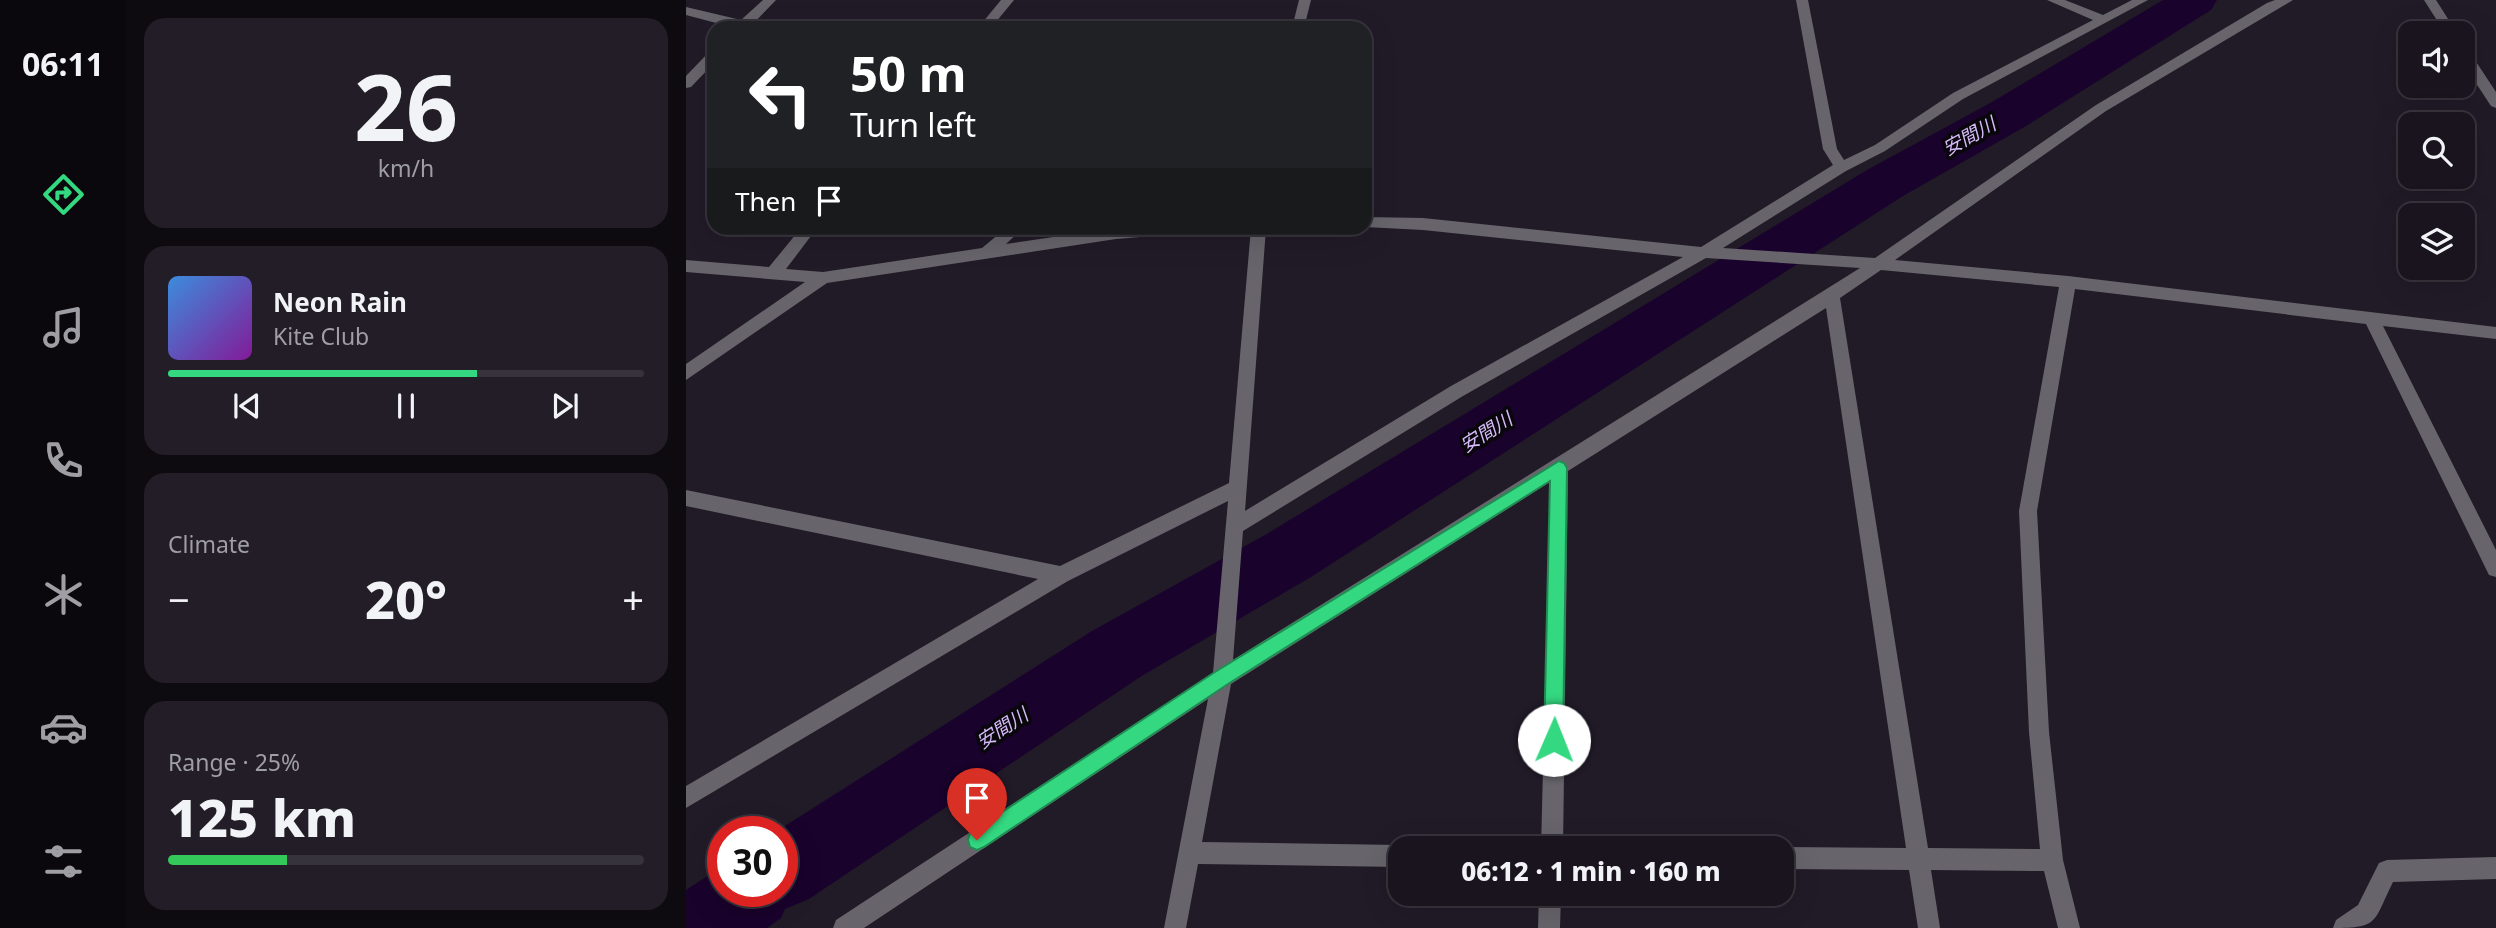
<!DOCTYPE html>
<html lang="en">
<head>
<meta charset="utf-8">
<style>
  :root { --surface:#19141e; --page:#221d27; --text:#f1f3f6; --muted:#9f9ea4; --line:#37333c; --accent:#33d881 }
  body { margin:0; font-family:"Noto Sans","Noto Sans JP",sans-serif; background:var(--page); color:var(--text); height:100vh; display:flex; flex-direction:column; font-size:26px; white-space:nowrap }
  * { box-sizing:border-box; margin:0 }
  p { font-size:23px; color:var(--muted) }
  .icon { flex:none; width:38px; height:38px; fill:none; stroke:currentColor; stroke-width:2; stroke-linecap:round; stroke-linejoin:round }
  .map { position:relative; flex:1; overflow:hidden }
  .panel { display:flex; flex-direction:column; gap:18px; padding:18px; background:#0e0b10; width:560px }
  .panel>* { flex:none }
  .banner { position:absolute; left:21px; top:21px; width:665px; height:214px; border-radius:21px; box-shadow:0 7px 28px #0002,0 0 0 2px var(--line); background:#202124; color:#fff; overflow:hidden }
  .tools { position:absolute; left:1712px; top:21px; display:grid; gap:14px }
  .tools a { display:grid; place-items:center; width:77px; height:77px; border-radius:14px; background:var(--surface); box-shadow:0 7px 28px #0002,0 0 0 2px var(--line); font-size:35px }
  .speed { position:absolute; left:21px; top:816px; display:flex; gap:14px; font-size:35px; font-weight:700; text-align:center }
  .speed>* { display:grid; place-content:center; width:91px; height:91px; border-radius:50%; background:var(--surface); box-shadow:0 7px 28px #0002,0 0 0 2px var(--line); line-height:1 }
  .speed .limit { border:10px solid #d22; background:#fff; color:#111 }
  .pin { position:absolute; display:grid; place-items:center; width:60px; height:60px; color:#fff; margin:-72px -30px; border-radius:50% 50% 50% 0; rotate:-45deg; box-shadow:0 0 7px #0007 }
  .pin .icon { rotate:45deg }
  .me { position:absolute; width:77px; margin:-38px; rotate:1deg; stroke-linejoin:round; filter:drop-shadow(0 0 5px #0008) }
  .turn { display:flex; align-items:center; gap:24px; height:147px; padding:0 28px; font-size:32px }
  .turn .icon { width:91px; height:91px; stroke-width:2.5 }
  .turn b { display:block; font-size:49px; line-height:60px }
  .then { display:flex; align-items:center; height:66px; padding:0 28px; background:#0003; gap:14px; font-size:26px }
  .big { font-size:52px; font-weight:800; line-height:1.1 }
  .panel .widget { flex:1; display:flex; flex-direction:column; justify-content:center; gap:10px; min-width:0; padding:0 24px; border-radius:21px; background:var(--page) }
  .panel .dial { align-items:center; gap:0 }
  .dial b { font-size:91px; line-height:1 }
  .song { display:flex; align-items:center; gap:21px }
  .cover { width:84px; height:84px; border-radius:10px; background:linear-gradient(135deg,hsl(210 70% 55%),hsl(290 70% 35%)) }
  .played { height:7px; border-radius:4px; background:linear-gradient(90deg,var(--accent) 65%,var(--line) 65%) }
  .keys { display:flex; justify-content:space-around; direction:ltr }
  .heat { display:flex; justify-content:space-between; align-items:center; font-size:38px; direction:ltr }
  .charge { height:10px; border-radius:5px; background:linear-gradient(90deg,#34c759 25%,var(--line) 0) }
  .trip { position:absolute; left:702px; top:836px; width:406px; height:70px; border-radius:21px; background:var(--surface); box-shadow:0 7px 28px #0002,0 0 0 2px var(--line); font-weight:800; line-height:70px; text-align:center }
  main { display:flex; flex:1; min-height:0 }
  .tab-bar { display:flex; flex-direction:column; width:126px; justify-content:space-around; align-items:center; background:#0a080c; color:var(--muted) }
  .tab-bar .icon { width:49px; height:49px }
  .tab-bar .selected { color:var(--accent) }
  .tab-bar b { font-size:32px; color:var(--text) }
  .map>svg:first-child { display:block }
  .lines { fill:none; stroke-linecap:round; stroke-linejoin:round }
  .river { fill:#19022c; fill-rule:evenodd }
  .minor { fill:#67656b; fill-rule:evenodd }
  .route { fill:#33d881; stroke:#218c54; stroke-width:2 }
  .labels { text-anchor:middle; stroke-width:7; stroke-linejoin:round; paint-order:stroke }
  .water-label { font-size:19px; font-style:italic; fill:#d6bbfa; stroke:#09070c }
</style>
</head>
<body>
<main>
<nav class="tab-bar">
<b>06:11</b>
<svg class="icon selected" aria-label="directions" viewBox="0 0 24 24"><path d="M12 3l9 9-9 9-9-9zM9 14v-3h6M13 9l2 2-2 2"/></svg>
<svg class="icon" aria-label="music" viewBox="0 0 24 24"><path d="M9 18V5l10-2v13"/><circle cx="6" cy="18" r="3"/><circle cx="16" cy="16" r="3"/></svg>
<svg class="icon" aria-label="phone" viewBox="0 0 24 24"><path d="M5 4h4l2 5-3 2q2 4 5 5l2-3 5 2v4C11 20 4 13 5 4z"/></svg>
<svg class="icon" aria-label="climate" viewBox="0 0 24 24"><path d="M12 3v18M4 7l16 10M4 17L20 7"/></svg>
<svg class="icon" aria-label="car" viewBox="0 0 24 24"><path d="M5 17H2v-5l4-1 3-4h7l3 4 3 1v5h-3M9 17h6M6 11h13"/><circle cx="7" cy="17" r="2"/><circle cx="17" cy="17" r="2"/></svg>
<svg class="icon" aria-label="filters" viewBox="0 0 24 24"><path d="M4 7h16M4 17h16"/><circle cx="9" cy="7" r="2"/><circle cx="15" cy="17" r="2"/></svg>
</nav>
<section class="panel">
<div class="widget dial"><b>26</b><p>km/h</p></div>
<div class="widget">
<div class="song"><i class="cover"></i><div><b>Neon Rain</b><p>Kite Club</p></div></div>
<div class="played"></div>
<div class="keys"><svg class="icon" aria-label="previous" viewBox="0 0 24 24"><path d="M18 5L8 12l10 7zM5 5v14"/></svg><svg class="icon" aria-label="pause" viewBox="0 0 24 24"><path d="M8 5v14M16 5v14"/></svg><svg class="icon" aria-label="next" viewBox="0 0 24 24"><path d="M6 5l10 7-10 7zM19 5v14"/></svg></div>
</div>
<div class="widget"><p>Climate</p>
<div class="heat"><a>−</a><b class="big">20°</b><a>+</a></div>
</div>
<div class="widget"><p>Range · 25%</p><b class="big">125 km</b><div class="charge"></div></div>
</section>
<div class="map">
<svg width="1810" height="928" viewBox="0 0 1810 928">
  <rect width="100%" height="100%" fill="#211b28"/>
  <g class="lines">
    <path class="river" d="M1477 0H1531L1525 10 1340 126 1217 196 625 577 454 677 123 899 99 909 95 918 81 928H0V890L37 866V891H96V831H91L406 631 579 535 1181 170 1306 102Z"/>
    <path class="minor" d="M77 0H90L63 28H49L0 15V7L55 20Z
      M315 0H328L305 28H292Z
      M613 0H625L618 28H606Z
      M1110 0H1122L1151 149 1158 160 1189 145 1267 93 1407 20 1361 0H1379L1417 15 1446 0H1462L1277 99 1199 151 1160 171 1037 248 1189 258 1410 105 1581 3 1589 0H1607L1420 111 1209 260 1382 276 1810 327V339L1697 326 1810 550V577L1803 575 1680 324 1389 289 1351 511 1363 732 1377 860 1394 928H1372L1358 871 1245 870 1254 928H1232L1223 870 1096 869V849H1092L1096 847 1220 848 1140 308 882 471 877 849H855L864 482 545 684 516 842 714 845 722 849H714V867L512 864 500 928H478L522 699 178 928H147L150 920 527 673 542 501 382 581 0 808V786L352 579 0 506V490L374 566 543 483 565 228H580L559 511 765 386 997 257 737 230 679 227V217L737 218 1015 247 1147 165 1137 149ZM1020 258 1174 268 547 660 557 531 777 396ZM1195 270 1373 287 1333 511 1343 732 1354 849 1242 848 1154 298Z
      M1738 0H1750L1771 33H1759Z
      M1776 47 1781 48 1810 92V108L1805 106 1776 62Z
      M28 51V63L5 87 0 88V76L23 52Z
      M115 228H131L100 269 137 272 296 248 320 228H337L320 244 429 228H498L490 234 430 239 141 283 0 380V364L119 282 0 272V260L83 267Z
      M1810 857V879L1707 882C1687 922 1694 928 1647 928L1650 920 1672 905 1693 863 1701 860Z
      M853 894H875L874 928H852Z"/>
  </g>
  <path class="route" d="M873 461 878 463 881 468 877 740 874 746 868 749 861 746 858 740 864 481 542 684 298 847 291 850 284 847 282 840 284 833 529 672Z"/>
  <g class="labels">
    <g class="water-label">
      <text transform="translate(1283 136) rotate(-29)" y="7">安間川</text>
      <text transform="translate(800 432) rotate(-32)" y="7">安間川</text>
      <text transform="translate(316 728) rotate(-33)" y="7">安間川</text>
    </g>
  </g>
</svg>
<div class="tools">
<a><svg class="icon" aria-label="sound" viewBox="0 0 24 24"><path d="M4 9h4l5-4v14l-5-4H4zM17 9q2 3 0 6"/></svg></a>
<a><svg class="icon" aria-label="search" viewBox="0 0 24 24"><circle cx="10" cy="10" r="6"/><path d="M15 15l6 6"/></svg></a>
<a><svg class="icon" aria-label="layers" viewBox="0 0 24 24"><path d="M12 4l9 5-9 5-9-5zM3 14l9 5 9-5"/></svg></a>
</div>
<div class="speed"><div class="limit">30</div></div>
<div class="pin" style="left:291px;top:840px;background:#d93025"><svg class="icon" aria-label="arrive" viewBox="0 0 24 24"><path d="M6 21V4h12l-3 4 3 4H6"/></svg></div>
<svg class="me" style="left:868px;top:740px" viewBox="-20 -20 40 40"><circle r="19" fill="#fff"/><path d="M0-13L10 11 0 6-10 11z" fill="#33d881"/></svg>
<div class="trip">06:12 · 1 min · 160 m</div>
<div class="banner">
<div class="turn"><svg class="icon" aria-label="left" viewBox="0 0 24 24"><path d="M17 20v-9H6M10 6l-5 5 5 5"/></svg><div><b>50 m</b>Turn left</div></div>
<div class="then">Then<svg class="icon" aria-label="arrive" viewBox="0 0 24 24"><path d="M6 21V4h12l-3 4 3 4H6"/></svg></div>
</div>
</div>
</main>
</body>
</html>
